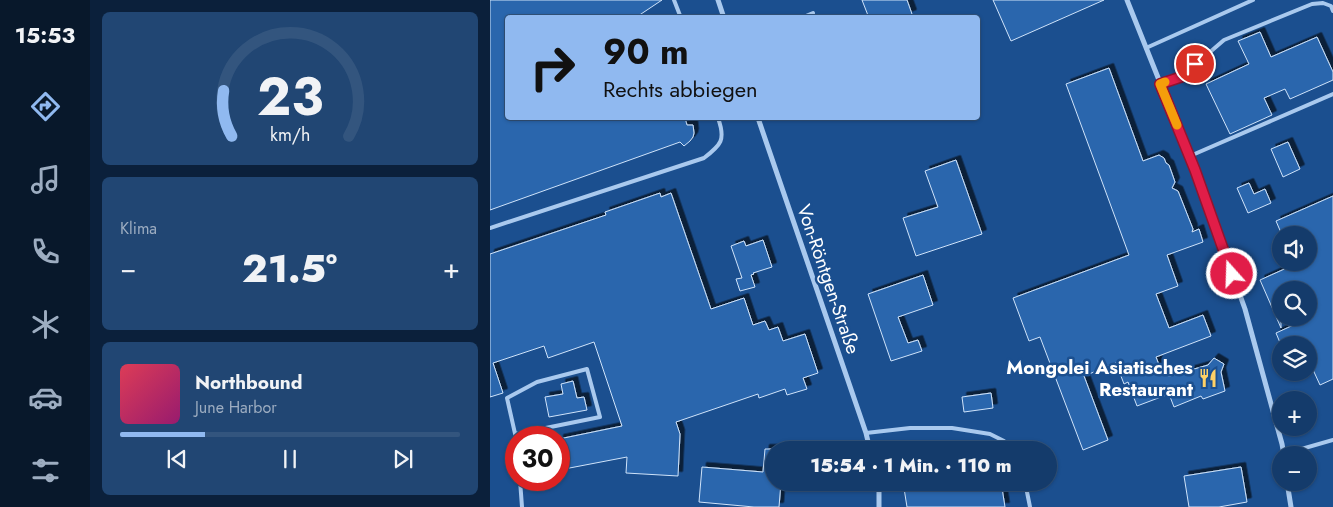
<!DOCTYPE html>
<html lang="de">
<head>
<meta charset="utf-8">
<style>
  :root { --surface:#143b6b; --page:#214673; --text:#f1f3f6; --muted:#9dadc1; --line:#33557e; --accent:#90b9f0 }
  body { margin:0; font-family:Jost,sans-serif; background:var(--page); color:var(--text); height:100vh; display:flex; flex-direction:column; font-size:19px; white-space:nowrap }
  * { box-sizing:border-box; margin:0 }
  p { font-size:16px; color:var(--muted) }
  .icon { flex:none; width:28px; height:28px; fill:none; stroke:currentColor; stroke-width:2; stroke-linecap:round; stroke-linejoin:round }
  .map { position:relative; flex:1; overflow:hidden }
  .side { display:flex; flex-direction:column; gap:12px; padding:12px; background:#0b203b; width:400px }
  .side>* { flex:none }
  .hud { position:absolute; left:15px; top:15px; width:475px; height:105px; border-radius:5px; box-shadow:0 1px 4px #0004,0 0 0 1px var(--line); background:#90b9f0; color:#111; overflow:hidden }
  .tools { position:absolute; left:782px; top:226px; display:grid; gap:10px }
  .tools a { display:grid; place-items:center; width:45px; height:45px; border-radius:50%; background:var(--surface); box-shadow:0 1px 4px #0004,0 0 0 1px var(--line); font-size:25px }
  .speed { position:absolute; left:15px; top:426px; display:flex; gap:10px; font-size:25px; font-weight:700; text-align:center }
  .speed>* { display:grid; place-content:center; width:65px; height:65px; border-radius:50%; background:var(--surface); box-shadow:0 1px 4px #0004,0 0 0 1px var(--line); line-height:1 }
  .speed .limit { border:8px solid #d22; background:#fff; color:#111 }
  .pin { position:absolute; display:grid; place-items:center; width:42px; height:42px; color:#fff; margin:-21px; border:2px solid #fff; border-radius:50%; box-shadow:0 1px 5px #0007 }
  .me { position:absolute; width:55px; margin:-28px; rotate:340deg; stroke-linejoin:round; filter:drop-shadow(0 0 4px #0008) }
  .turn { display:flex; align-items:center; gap:18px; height:105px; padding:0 15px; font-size:22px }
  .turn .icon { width:65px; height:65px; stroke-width:2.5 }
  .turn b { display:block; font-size:35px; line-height:42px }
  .big { font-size:38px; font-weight:800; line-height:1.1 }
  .side .tile { flex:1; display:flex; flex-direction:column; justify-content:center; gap:8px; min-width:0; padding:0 18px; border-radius:8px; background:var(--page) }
  .side .dial { align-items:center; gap:0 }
  .dial svg { height:130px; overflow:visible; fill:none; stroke:var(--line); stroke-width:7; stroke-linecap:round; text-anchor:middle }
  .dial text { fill:var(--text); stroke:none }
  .song { display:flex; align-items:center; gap:15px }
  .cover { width:60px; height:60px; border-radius:8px; background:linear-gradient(135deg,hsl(350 70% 55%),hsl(320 70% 35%)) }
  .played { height:5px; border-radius:2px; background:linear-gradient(90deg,var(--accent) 25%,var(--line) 25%) }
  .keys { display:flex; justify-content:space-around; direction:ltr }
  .heat { display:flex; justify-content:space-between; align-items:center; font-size:28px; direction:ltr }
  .trip { position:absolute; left:275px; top:441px; width:292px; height:50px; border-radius:25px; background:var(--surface); box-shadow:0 1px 4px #0004,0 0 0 1px var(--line); font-weight:800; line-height:50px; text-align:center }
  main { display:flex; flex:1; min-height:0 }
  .tabs { display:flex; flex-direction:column; width:90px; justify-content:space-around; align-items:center; background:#08182b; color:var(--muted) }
  .tabs .icon { width:35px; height:35px }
  .tabs .active { color:var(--accent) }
  .tabs b { font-size:22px; color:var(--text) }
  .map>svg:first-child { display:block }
  .building { fill:#2a66ad; stroke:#cfe3fa; filter:url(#shadow) }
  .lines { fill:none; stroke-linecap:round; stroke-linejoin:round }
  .lane { stroke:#a9c9ee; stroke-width:4 }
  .street { stroke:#a9c9ee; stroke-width:5 }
  .route-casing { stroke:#92132f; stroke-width:12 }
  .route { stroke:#e11d48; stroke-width:9 }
  .slow { stroke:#f59e0b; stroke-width:9 }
  .labels { text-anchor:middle; stroke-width:5; stroke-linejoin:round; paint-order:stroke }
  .street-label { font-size:19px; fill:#fff; stroke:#1b4f8f }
  .poi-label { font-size:19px; font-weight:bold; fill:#fff; stroke:#1b4f8f; text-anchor:end }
</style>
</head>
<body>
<main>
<nav class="tabs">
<b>15:53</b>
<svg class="icon active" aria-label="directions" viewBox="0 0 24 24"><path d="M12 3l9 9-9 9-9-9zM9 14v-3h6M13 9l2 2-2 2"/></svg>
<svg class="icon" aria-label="music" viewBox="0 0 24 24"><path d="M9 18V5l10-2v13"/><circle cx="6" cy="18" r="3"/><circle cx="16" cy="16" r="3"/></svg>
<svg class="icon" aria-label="phone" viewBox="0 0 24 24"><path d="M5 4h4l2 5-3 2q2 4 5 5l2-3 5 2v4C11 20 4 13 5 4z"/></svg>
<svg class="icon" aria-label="climate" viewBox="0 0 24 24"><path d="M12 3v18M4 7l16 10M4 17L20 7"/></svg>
<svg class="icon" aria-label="car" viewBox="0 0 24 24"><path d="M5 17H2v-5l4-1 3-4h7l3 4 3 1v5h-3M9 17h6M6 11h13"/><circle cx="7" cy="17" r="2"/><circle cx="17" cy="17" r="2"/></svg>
<svg class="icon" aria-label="filters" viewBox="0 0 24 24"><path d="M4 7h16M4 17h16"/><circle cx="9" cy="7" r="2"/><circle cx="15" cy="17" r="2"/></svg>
</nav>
<section class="side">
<div class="tile dial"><svg viewBox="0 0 100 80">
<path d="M14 69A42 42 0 1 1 86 69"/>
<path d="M14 69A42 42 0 0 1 9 41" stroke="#90b9f0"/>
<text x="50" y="56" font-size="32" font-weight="700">23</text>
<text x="50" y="72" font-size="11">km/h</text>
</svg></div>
<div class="tile"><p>Klima</p>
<div class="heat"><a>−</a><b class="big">21.5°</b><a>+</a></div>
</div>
<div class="tile">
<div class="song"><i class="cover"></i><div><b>Northbound</b><p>June Harbor</p></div></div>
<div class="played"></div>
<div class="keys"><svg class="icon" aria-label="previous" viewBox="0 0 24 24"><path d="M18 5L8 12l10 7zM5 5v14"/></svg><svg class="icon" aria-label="pause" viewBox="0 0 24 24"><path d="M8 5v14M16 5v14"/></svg><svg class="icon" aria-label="next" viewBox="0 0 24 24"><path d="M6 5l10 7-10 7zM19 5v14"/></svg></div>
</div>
</section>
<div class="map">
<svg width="843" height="507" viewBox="0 0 843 507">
  <defs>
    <filter id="shadow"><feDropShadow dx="4.5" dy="-4.5" stdDeviation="0" flood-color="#0009"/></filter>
  </defs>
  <rect width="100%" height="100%" fill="#1b4f8f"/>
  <path class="building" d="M0 0H172L145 18H18V118H195L197 125H203L204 133 203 137 200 141 194 146 190 142 0 210Z
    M372 0H417L422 14 411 18H379Z
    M503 0H614L521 41Z
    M770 32 781 57 827 37 843 72V80L800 99 795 89 774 98 782 115 740 134 716 84 759 64 748 41Z
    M619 68 653 161 669 155 674 158 676 163 679 165 685 182 682 188 688 191 703 229 702 232 709 229 713 242 677 255 688 286 666 294 679 328 713 315 721 336 666 357 671 370 675 375 680 376 718 365 724 358 734 364 731 372 735 391 713 399 711 396 684 407 679 394 647 406 638 382 634 384 626 363 612 368 609 370 594 376 618 440 593 450 550 337 539 341 523 298 639 255 576 84Z
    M798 142 810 169 793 177 781 149Z
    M466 160 492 234 426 256 413 218 448 207 435 171Z
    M759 183 764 194 775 189 781 203 758 213 747 188Z
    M170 193 171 197 181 193 221 309 254 298 263 325 275 321 279 330 288 327 293 341 315 334 328 373 313 378 317 389 297 395 295 389 269 398 268 394 186 422 190 434 188 476 136 473 137 457 69 470V439L132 426 104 342 58 358 54 346 3 363 13 393 0 397V254L116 215 115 212Z
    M843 196V379L830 385 819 361V345H791L786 333 819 318V290H791V328L770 280 810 262H819V235H792L786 221Z
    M273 240 282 267 263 273 264 274 261 275 265 287 250 291 246 279 252 278 241 246 254 241 256 246Z
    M433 275 443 305 408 317 418 343 428 340 432 351 401 361 378 294Z
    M83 381 87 398 94 397 97 410 59 417 55 397 73 394 71 384Z
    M501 393 503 408 474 412 472 397Z
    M275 449H284V482H291L289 507H264L209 502 212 467 273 472Z
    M751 467 757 502 729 507H699L694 476Z
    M413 482H511L515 507H417Z"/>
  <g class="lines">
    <path class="lane" d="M184 0 191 18
      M311 18 323 13
      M656 48 763 0
      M670 84 691 77 734 40 822 4 833 3 841 6 843 11
      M700 156 843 94
      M0 228 214 158C231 145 236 140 228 118
      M376 433 420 428H462L500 434 514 441 520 450
      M26 434 110 417 97 369 47 382 17 398 26 438
      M794 454 843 440
      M30 480 32 507
      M535 482 540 507"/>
    <path class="street" d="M228 0 234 18
      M637 0 705 170 755 309 792 444 794 455
      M268 118 376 433 380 450
      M387 482 389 492V507
      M797 482 801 507"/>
  </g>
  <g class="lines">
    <g class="route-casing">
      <path id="route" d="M705 64 691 77 670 84 705 170 742 274"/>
    </g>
    <use href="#route" class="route"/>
    <path class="slow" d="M675 82 670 84 687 125"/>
  </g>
  <defs>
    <g id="restaurant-bare" transform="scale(1.5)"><path d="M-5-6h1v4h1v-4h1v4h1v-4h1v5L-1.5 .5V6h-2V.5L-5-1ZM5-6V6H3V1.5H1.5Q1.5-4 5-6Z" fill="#ffd166" stroke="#1b4f8f" stroke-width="2.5" paint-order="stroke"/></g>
  </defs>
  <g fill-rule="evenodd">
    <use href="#restaurant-bare" x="718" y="378"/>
  </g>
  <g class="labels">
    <g class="street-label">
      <text transform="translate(339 279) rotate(71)" y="7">Von-Röntgen-Straße</text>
    </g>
    <g class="poi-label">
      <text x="703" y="374">Mongolei Asiatisches<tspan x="703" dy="22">Restaurant</tspan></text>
    </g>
  </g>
</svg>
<div class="tools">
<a><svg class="icon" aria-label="sound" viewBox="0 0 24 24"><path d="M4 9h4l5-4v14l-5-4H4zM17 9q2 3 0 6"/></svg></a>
<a><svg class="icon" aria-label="search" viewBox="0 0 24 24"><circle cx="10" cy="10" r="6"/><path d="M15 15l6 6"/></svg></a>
<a><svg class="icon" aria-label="layers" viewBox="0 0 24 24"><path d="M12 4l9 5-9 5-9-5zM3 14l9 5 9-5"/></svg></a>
<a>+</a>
<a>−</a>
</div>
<div class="speed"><div class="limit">30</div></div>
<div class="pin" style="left:705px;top:64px;background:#d93025"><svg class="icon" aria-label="arrive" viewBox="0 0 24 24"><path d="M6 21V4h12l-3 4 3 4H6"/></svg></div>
<svg class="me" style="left:742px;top:274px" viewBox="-20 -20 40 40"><circle r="17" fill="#e11d48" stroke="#fff" stroke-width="3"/><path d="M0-11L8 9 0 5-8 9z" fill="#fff"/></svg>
<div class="trip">15:54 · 1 Min. · 110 m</div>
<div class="hud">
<div class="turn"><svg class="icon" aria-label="right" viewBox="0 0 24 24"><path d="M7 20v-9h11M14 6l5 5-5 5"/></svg><div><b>90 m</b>Rechts abbiegen</div></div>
</div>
</div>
</main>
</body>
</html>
